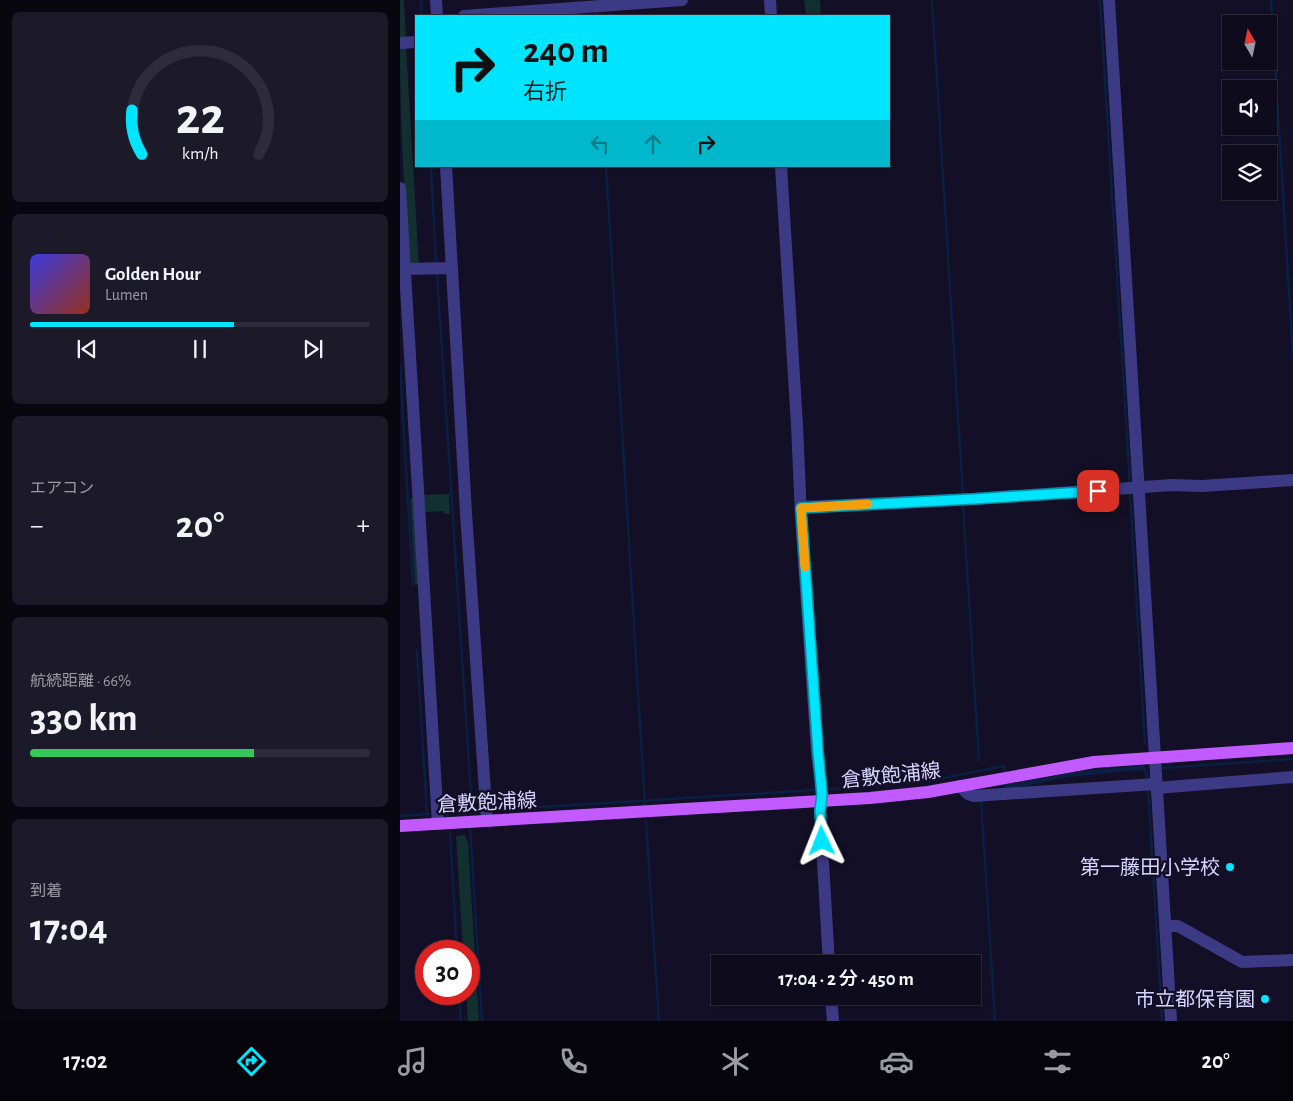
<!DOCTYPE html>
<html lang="ja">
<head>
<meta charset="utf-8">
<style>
  :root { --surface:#0e0b1c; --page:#1c1929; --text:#f1f3f6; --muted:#9b9ba3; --line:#2e2b3b; --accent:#00e5ff }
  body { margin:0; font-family:"Alegreya Sans","Noto Sans JP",sans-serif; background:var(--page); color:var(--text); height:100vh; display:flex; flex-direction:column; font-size:19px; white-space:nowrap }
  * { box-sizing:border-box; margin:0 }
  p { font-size:16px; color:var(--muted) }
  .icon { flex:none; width:28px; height:28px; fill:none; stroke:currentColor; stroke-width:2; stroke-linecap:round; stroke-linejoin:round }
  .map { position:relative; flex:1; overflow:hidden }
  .side { display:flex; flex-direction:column; gap:12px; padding:12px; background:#08060f; width:400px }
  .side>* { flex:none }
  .hud { position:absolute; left:15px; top:15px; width:475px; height:152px; border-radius:0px; box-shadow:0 1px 4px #0004,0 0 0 1px var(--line); background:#00e5ff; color:#111; overflow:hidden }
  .needle { width:32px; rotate:351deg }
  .buttons { position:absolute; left:822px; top:15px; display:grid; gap:10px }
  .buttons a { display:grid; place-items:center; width:55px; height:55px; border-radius:0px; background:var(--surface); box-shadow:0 1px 4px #0004,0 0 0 1px var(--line); font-size:25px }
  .speed { position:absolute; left:15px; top:940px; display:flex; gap:10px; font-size:25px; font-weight:700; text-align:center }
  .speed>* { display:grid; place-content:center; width:65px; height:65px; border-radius:50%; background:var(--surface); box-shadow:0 1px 4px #0004,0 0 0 1px var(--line); line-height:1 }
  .speed .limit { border:8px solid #d22; background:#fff; color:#111 }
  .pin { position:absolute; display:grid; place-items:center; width:42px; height:42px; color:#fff; margin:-21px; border-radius:10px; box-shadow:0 2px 8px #0006 }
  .me { position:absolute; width:55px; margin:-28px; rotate:358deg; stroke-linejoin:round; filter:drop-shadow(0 0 4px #0008) }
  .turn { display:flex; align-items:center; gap:18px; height:105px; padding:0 25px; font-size:22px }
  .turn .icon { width:65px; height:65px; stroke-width:2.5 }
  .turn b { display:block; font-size:35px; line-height:42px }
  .lanes { display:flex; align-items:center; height:48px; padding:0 25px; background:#0003; justify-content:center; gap:25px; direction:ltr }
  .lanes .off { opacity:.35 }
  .big { font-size:38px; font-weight:600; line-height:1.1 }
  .side .widget { flex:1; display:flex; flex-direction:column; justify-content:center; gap:8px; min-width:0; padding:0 18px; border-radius:8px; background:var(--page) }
  .side .dial { align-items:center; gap:0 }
  .dial svg { height:130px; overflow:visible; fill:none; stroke:var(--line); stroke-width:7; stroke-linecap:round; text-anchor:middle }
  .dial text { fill:var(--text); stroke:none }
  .song { display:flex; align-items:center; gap:15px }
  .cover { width:60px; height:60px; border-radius:8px; background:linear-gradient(135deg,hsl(240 70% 55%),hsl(10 70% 35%)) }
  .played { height:5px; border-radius:2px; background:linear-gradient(90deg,var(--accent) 60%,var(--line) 60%) }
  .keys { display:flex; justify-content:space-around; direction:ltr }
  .heat { display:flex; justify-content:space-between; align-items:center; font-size:28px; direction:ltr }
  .charge { height:8px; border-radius:4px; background:linear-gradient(90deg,#34c759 66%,var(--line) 0) }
  .trip { position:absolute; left:311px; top:955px; width:270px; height:50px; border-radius:0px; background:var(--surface); box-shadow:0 1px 4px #0004,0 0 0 1px var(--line); font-weight:600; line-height:50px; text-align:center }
  .tabs { display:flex; height:80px; justify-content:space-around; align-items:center; background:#06040b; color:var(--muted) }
  .tabs .icon { width:35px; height:35px }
  .tabs .on { color:var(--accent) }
  .tabs b { font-size:22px; color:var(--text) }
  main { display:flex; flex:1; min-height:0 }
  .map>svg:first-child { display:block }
  .green { fill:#12302f }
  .water { fill:#0a1f44 }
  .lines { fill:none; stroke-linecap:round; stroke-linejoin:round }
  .stream { stroke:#0a1f44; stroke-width:2.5 }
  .minor { stroke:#3d3a85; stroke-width:12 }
  .major { stroke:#c25bff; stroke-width:12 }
  .route-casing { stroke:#0095a6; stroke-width:12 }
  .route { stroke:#00e5ff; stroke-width:9 }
  .slow { stroke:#f59e0b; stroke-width:9 }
  .poi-dot { fill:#00e5ff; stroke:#130f26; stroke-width:2 }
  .labels { text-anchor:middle; stroke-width:5; stroke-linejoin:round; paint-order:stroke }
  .street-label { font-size:20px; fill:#d9d4ff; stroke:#130f26 }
  .poi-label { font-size:20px; fill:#d9d4ff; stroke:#130f26; text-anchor:end }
</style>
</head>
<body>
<main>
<section class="side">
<div class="widget dial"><svg viewBox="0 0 100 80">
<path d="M14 69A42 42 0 1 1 86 69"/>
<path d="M14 69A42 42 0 0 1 8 42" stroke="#00e5ff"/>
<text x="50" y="56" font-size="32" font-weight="700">22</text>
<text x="50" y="72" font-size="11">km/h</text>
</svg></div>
<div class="widget">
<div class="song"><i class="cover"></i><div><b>Golden Hour</b><p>Lumen</p></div></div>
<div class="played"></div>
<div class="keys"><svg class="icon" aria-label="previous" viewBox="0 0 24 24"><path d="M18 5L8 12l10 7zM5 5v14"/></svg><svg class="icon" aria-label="pause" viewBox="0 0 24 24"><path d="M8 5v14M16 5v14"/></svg><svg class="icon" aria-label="next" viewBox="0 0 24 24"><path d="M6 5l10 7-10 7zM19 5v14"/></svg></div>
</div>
<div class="widget"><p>エアコン</p>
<div class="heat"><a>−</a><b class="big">20°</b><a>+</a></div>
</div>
<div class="widget"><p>航続距離 · 66%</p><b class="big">330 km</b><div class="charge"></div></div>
<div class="widget"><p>到着</p><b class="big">17:04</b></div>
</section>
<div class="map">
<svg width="893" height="1021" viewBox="0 0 893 1021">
  <rect width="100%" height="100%" fill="#130f26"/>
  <path class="green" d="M0 0H4L6 38 0 41Z
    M404 0H420L421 16H406Z
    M6 45 19 266 9 265C4 192 0 119 0 46Z
    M49 494 50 514H44V511L25 512 23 495Z
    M10 498H14L19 583 15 585Z
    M65 835 68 843 79 1021H68L66 994H69V951H63L56 836Z"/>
  <path class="water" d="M744 765 748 773 749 779H746L744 772 740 770 669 777 605 790 603 784 609 782 612 784 681 771Z"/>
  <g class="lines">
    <path class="stream" d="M21 0 22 16
      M532 0 563 495
      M700 0 730 485
      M871 0 893 356
      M197 10V16
      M31 166 36 265
      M206 166 245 806
      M37 273 72 811 63 812
      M0 366 13 585
      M730 493 745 744
      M563 504 579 761
      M17 651 27 814
      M762 768 893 759
      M415 784V794
      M748 787 762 1021
      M431 789 528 781 604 766 605 771
      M581 799 595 1021
      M90 810 416 790
      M46 813H47L48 817
      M0 816 29 814
      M246 821 259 1021
      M70 828 82 1021
      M50 832 57 951
      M59 994 61 1021"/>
    <path class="minor" d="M36 0 37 16
      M370 0 371 16
      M709 0 771 1021
      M64 16 282 0
      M0 43 16 42
      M46 166 66 513 87 821
      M381 166 397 425 401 517 417 752 422 794 420 811 429 964
      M0 188 38 824
      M4 269 52 268
      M401 507 573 499 772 485 802 486 893 480
      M560 786 568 794 574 796 756 784
      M756 788 893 777
      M765 926H778L842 962 893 960
      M431 996 433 1021"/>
    <path class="major" d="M0 826 470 798 528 792 694 762 893 748"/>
  </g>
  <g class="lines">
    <g class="route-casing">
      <path id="route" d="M422 841 420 811 422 794 418 752 401 508 573 499 698 491"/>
    </g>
    <use href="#route" class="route"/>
    <path class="slow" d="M405 567 401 508 468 504"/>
  </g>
  <g class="poi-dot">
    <circle cx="830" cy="867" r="5"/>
    <circle cx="865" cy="999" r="5"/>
  </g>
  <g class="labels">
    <g class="street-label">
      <text transform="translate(491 775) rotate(-6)" y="7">倉敷飽浦線</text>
      <text transform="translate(87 802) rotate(-3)" y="7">倉敷飽浦線</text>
    </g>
    <g class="poi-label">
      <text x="820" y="874">第一藤田小学校</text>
      <text x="855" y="1006">市立都保育園</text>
    </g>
  </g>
</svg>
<div class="buttons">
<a><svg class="needle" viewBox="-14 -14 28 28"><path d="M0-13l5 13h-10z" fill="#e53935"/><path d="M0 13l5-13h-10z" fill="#9b9ba3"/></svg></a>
<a><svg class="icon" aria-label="sound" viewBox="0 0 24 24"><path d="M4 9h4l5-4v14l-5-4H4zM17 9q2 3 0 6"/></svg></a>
<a><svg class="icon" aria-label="layers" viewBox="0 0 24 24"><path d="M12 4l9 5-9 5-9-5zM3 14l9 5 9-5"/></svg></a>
</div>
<div class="speed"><div class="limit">30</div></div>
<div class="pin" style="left:698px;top:491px;background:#d93025"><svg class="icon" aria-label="arrive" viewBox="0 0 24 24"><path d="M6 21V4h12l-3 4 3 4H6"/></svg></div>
<svg class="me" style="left:422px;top:841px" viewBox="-20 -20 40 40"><path d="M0-17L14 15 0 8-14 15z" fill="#00e5ff" stroke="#fff" stroke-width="4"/></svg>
<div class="trip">17:04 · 2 分 · 450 m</div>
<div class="hud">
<div class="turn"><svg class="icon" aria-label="right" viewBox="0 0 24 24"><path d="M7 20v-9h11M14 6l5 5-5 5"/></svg><div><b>240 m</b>右折</div></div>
<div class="lanes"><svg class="icon off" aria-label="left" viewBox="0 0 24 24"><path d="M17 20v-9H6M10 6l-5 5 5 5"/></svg><svg class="icon off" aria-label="ahead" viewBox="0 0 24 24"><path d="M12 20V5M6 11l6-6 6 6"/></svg><svg class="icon" aria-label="right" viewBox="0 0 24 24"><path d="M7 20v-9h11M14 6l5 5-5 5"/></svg></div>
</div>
</div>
</main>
<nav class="tabs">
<b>17:02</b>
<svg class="icon on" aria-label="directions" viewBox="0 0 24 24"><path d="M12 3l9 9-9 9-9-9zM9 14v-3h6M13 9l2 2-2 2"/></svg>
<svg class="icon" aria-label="music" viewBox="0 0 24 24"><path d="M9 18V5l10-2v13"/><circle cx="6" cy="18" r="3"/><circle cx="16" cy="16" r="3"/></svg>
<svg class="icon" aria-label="phone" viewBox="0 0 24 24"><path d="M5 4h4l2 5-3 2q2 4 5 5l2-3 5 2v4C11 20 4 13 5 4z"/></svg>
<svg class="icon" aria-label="climate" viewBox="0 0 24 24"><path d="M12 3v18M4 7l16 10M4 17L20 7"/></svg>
<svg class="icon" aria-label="car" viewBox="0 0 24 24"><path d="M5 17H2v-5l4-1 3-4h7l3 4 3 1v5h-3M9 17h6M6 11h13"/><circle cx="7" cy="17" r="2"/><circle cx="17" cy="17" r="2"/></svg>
<svg class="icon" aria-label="filters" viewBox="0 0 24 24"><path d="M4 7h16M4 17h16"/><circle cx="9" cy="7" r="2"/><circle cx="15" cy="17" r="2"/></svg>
<b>20°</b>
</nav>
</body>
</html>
